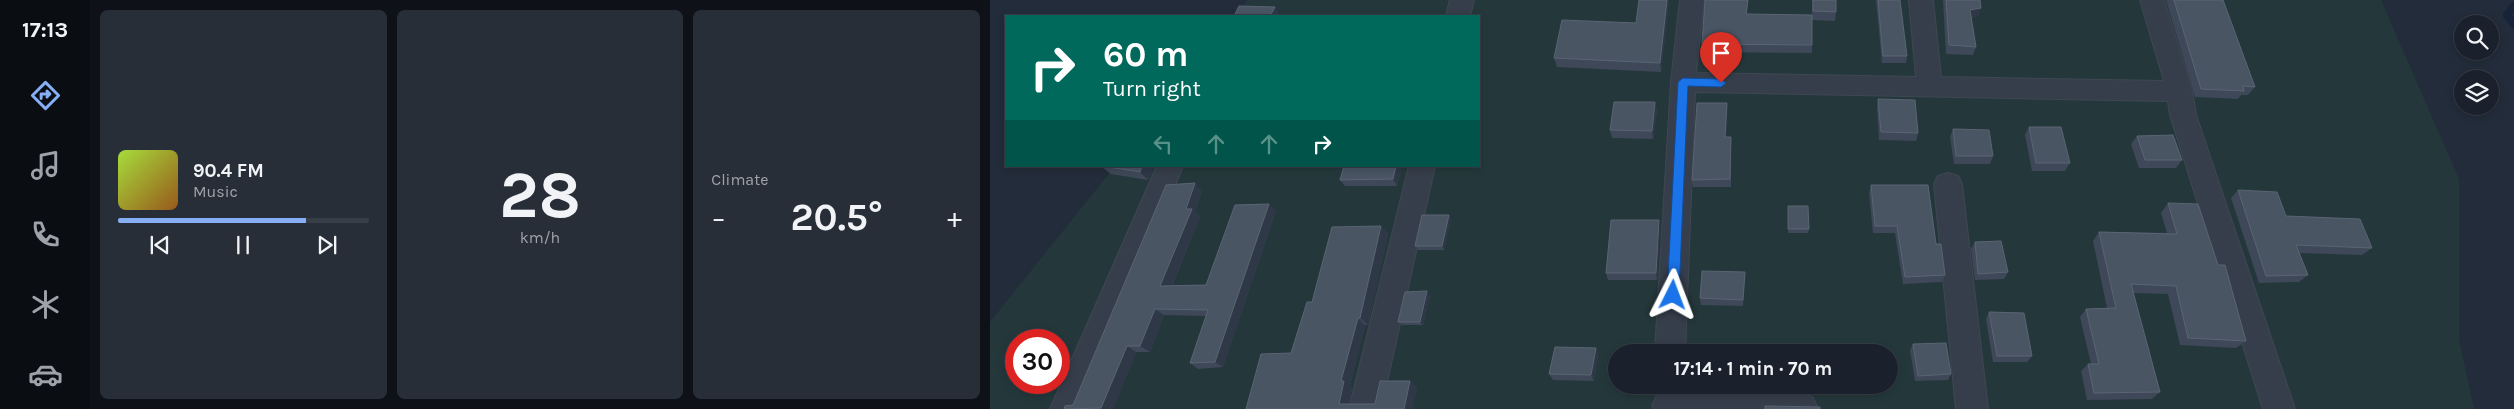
<!DOCTYPE html>
<html lang="en">
<head>
<meta charset="utf-8">
<style>
  :root { --surface:#1a212c; --page:#272e38; --text:#f1f3f6; --muted:#9fa3a9; --line:#383e48; --accent:#87aff6 }
  body { margin:0; font-family:Karla,sans-serif; background:var(--page); color:var(--text); height:100vh; display:flex; flex-direction:column; font-size:19px; white-space:nowrap }
  * { box-sizing:border-box; margin:0 }
  p { font-size:16px; color:var(--muted) }
  .icon { flex:none; width:28px; height:28px; fill:none; stroke:currentColor; stroke-width:2; stroke-linecap:round; stroke-linejoin:round }
  .map { position:relative; flex:1; overflow:hidden }
  .drawer { display:flex; flex-direction:column; gap:10px; padding:10px; background:#0e1218; width:900px }
  .drawer>* { flex:none }
  .banner { position:absolute; left:15px; top:15px; width:475px; height:152px; border-radius:0px; box-shadow:0 2px 8px #0003,0 0 0 1px var(--line); background:#00695c; color:#fff; overflow:hidden }
  .controls { position:absolute; left:1464px; top:15px; display:grid; gap:10px }
  .controls a { display:grid; place-items:center; width:45px; height:45px; border-radius:50%; background:var(--surface); box-shadow:0 2px 8px #0003,0 0 0 1px var(--line); font-size:25px }
  .speed { position:absolute; left:15px; top:329px; display:flex; gap:10px; font-size:25px; font-weight:700; text-align:center }
  .speed>* { display:grid; place-content:center; width:65px; height:65px; border-radius:50%; background:var(--surface); box-shadow:0 2px 8px #0003,0 0 0 1px var(--line); line-height:1 }
  .speed .limit { border:8px solid #d22; background:#fff; color:#111 }
  .pin { position:absolute; display:grid; place-items:center; width:42px; height:42px; color:#fff; margin:-51px -21px; border-radius:50% 50% 50% 0; rotate:-45deg; box-shadow:0 0 5px #0007 }
  .pin .icon { rotate:45deg }
  .me { position:absolute; width:55px; margin:-28px; rotate:3deg; stroke-linejoin:round; filter:drop-shadow(0 0 4px #0008) }
  .turn { display:flex; align-items:center; gap:18px; height:105px; padding:0 15px; font-size:22px }
  .turn .icon { width:65px; height:65px; stroke-width:2.5 }
  .turn b { display:block; font-size:35px; line-height:42px }
  .lanes { display:flex; align-items:center; height:48px; padding:0 15px; background:#0003; justify-content:center; gap:25px; direction:ltr }
  .lanes .off { opacity:.35 }
  .big { font-size:38px; font-weight:700; line-height:1.1 }
  .drawer .tile { flex:1; display:flex; flex-direction:column; justify-content:center; gap:8px; min-width:0; padding:0 18px; border-radius:8px; background:var(--page) }
  .drawer .dial { align-items:center; gap:0 }
  .dial b { font-size:65px; line-height:1 }
  .song { display:flex; align-items:center; gap:15px }
  .cover { width:60px; height:60px; border-radius:8px; background:linear-gradient(135deg,hsl(80 70% 55%),hsl(30 70% 35%)) }
  .played { height:5px; border-radius:2px; background:linear-gradient(90deg,var(--accent) 75%,var(--line) 75%) }
  .keys { display:flex; justify-content:space-around; direction:ltr }
  .heat { display:flex; justify-content:space-between; align-items:center; font-size:28px; direction:ltr }
  .drawer .tiles { flex:1; display:grid; gap:10px; grid-template-columns:repeat(3,1fr) }
  .trip { position:absolute; left:618px; top:344px; width:290px; height:50px; border-radius:25px; background:var(--surface); box-shadow:0 2px 8px #0003,0 0 0 1px var(--line); font-weight:700; line-height:50px; text-align:center }
  main { display:flex; flex:1; min-height:0 }
  .menu { display:flex; flex-direction:column; width:90px; justify-content:space-around; align-items:center; background:#0a0d12; color:var(--muted) }
  .menu .icon { width:35px; height:35px }
  .menu .current { color:var(--accent) }
  .menu b { font-size:22px; color:var(--text) }
  .map>svg:first-child { display:block }
  .green { fill:#24383b; fill-rule:evenodd }
  .lines { fill:none; stroke-linecap:round; stroke-linejoin:round }
  .stream { stroke:#162338; stroke-width:8 }
  .minor-casing { stroke:#3f4753; stroke-width:2 }
  .minor { fill:#363e4b; fill-rule:evenodd }
  .wall { fill:#3e4858 }
  .shaded-wall { fill:#2e3847 }
  .building { fill:#4a5564; stroke:#5a6473 }
  .route { fill:#1a73e8; stroke:#114b97 }
</style>
</head>
<body>
<main>
<nav class="menu">
<b>17:13</b>
<svg class="icon current" aria-label="directions" viewBox="0 0 24 24"><path d="M12 3l9 9-9 9-9-9zM9 14v-3h6M13 9l2 2-2 2"/></svg>
<svg class="icon" aria-label="music" viewBox="0 0 24 24"><path d="M9 18V5l10-2v13"/><circle cx="6" cy="18" r="3"/><circle cx="16" cy="16" r="3"/></svg>
<svg class="icon" aria-label="phone" viewBox="0 0 24 24"><path d="M5 4h4l2 5-3 2q2 4 5 5l2-3 5 2v4C11 20 4 13 5 4z"/></svg>
<svg class="icon" aria-label="climate" viewBox="0 0 24 24"><path d="M12 3v18M4 7l16 10M4 17L20 7"/></svg>
<svg class="icon" aria-label="car" viewBox="0 0 24 24"><path d="M5 17H2v-5l4-1 3-4h7l3 4 3 1v5h-3M9 17h6M6 11h13"/><circle cx="7" cy="17" r="2"/><circle cx="17" cy="17" r="2"/></svg>
</nav>
<section class="drawer">
<div class="tiles">
<div class="tile">
<div class="song"><i class="cover"></i><div><b>90.4 FM</b><p>Music</p></div></div>
<div class="played"></div>
<div class="keys"><svg class="icon" aria-label="previous" viewBox="0 0 24 24"><path d="M18 5L8 12l10 7zM5 5v14"/></svg><svg class="icon" aria-label="pause" viewBox="0 0 24 24"><path d="M8 5v14M16 5v14"/></svg><svg class="icon" aria-label="next" viewBox="0 0 24 24"><path d="M6 5l10 7-10 7zM19 5v14"/></svg></div>
</div>
<div class="tile dial"><b>28</b><p>km/h</p></div>
<div class="tile"><p>Climate</p>
<div class="heat"><a>−</a><b class="big">20.5°</b><a>+</a></div>
</div>
</div>
</section>
<div class="map">
<svg width="1524" height="409" viewBox="0 0 1524 409">
  <rect width="100%" height="100%" fill="#232c3a"/>
  <path class="green" d="M258 0H1391L1469 179V339L1484 409H0V322L125 166H489V16H245ZM26 340H69V382H26ZM626 352H899V385H626Z"/>
  <g class="lines">
    <path class="stream" d="M1524 6 1517 15 1524 24"/>
    <g class="minor-casing">
      <path id="minor" d="M460 0H484L480 16H456Z
        M690 0H714L706 73 926 77 919 0H943L951 77 1174 81 1150 0H1174L1202 91 1206 115 1305 409H1273L1180 115 1178 101 705 92 695 352H665L681 82Z
        M167 166H193L92 409H60Z
        M419 166H445L391 409H359Z
        M958 173 968 176 972 184 998 409H966L944 184 948 176Z
        M678 391 812 393 823 398 828 409H663L662 406 667 395Z"/>
    </g>
    <use href="#minor" class="minor"/>
  </g>
  <path class="wall" d="M679 0 671 72 567 67 564 58 646 23Z
    M715 0H758L757 14 822 45V53L712 52V44Z
    M822 0H846V12L845 21 822 20Z
    M886 0H910L917 56 916 63H892Z
    M953 0H990L991 8 988 16 981 18 986 47 983 55 956 54Z
    M1176 0H1233L1265 87 1258 95H1251L1248 99 1205 97Z
    M888 99 928 133 926 141 889 140 887 108Z
    M665 102 667 111 663 139 622 138 620 130Z
    M737 111 736 137H741V187H703L702 180Z
    M1039 127 1080 163 1075 171H1042L1035 135Z
    M963 129 1003 156 1000 164H964L960 137Z
    M1147 136 1192 160 1186 168H1149L1141 144Z
    M165 166 158 180 121 174 112 167Z
    M412 166 407 186H355L350 180Z
    M881 185 946 244 955 275 952 282 913 284 905 233H883L879 193Z
    M1248 190 1296 216 1382 248 1372 255 1309 253 1318 275 1309 282 1269 283 1241 198Z
    M212 191 205 212 210 216 182 286 216 285 286 211 233 367 208 369 200 363 216 316 174 315 160 352H146L123 409H74L83 405Z
    M1178 203 1228 265 1256 341 1246 348 1190 345 1178 294 1143 293 1170 392 1162 399 1097 400 1091 371 1098 364H1101L1090 317 1096 309 1117 308 1103 241 1109 232 1177 233 1171 213Z
    M798 210 819 229 818 233H798Z
    M461 219 454 250H428L425 246Z
    M391 226 398 234 378 325H375L360 386 362 388 359 404H385L420 381 427 388 422 409H256L301 353 322 302Z
    M670 227 667 280H618L616 273Z
    M985 242 1018 272 1014 279 985 280 981 249Z
    M755 272 753 306 711 305 710 298Z
    M440 295 433 325H412L408 322Z
    M999 312 1042 356 1037 362H1003L996 319Z
    M923 344 961 374 958 380 925 381 920 350Z
    M606 348 608 354 604 381 563 380 559 374Z"/>
  <path class="shaded-wall" d="M677 0H679L671 72 670 63Z
    M285 7 291 16H280Z
    M991 8 988 16 977 18 980 10Z
    M665 102 667 111 663 139 662 131Z
    M737 103V111L736 145 735 137Z
    M152 166H165L158 180 150 172Z
    M406 166H412L407 186 403 179Z
    M205 183 212 191 205 212 210 216 179 292 170 286Z
    M279 204 286 211 233 367 225 362Z
    M459 215 461 219 454 250 452 246Z
    M669 220 670 227 667 280 666 273Z
    M391 226 398 234 378 325 370 318Z
    M437 291 440 295 433 325 430 322Z
    M165 309 174 315 160 352 150 346Z
    M368 318 375 325 360 386 362 388 358 409 349 404 351 381Z
    M137 346 146 352 123 409H112L111 408Z
    M606 348 608 354 604 381 601 375Z
    M420 381 427 388 422 409H414Z"/>
  <path class="building" d="M649 0H677L670 63 564 58 572 20 646 23Z
    M715 0H758L756 14 822 15V45L712 44Z
    M823 0H846V12L823 11Z
    M888 0H910L917 56H893Z
    M956 0H990L991 8 980 10 986 47 959 45Z
    M1184 0H1233L1265 87 1253 86 1254 91 1211 89Z
    M249 6 285 7 280 16H244Z
    M888 99 925 100 928 133 891 132Z
    M624 102H665L662 131 620 130Z
    M707 103H737L735 137H741L740 179 702 180Z
    M1039 127H1071L1080 163H1046Z
    M963 129 999 130 1003 156H966Z
    M1183 135 1192 160H1155L1147 136Z
    M112 166H152L150 172Z
    M354 166H406L403 179 350 180Z
    M205 183 196 209H202L170 286 216 285 245 205 279 204 225 362 200 363 218 310 165 309 150 346H137L111 408 74 409 75 406 83 405 176 185Z
    M881 185H938L946 244H951L955 275 915 277 907 226H885Z
    M1248 190 1287 192 1296 216 1370 219 1382 248 1306 245 1318 275 1276 276Z
    M1178 203 1208 204 1228 265H1235L1256 341 1198 338 1186 286 1141 284 1170 392 1104 393 1098 364H1109L1096 309 1126 308 1109 232 1187 234Z
    M798 206H818L819 229H798Z
    M432 215H459L452 246H425Z
    M621 220H669L666 273H616Z
    M391 226 370 318H368L351 381H354L349 404H385L390 381H420L414 409H256L271 354 301 353 317 302H322L342 227Z
    M1011 241 1018 272 988 274 985 242Z
    M712 271 755 272 753 300 710 298Z
    M437 291 430 322H408L415 292Z
    M999 312 1034 313 1042 356H1007Z
    M956 343 961 374 928 376 923 344Z
    M565 347 606 348 601 375 559 374Z
    M775 406 830 407V409H775Z"/>
  <path class="route" d="M693 78 731 79 736 83 731 87 698 86 689 295 683 300 677 295 688 82Z"/>
</svg>
<div class="controls">
<a><svg class="icon" aria-label="search" viewBox="0 0 24 24"><circle cx="10" cy="10" r="6"/><path d="M15 15l6 6"/></svg></a>
<a><svg class="icon" aria-label="layers" viewBox="0 0 24 24"><path d="M12 4l9 5-9 5-9-5zM3 14l9 5 9-5"/></svg></a>
</div>
<div class="speed"><div class="limit">30</div></div>
<div class="pin" style="left:731px;top:83px;background:#d93025"><svg class="icon" aria-label="arrive" viewBox="0 0 24 24"><path d="M6 21V4h12l-3 4 3 4H6"/></svg></div>
<svg class="me" style="left:683px;top:295px" viewBox="-20 -20 40 40"><path d="M0-17L14 15 0 8-14 15z" fill="#1a73e8" stroke="#fff" stroke-width="4"/></svg>
<div class="trip">17:14 · 1 min · 70 m</div>
<div class="banner">
<div class="turn"><svg class="icon" aria-label="right" viewBox="0 0 24 24"><path d="M7 20v-9h11M14 6l5 5-5 5"/></svg><div><b>60 m</b>Turn right</div></div>
<div class="lanes"><svg class="icon off" aria-label="left" viewBox="0 0 24 24"><path d="M17 20v-9H6M10 6l-5 5 5 5"/></svg><svg class="icon off" aria-label="ahead" viewBox="0 0 24 24"><path d="M12 20V5M6 11l6-6 6 6"/></svg><svg class="icon off" aria-label="ahead" viewBox="0 0 24 24"><path d="M12 20V5M6 11l6-6 6 6"/></svg><svg class="icon" aria-label="right" viewBox="0 0 24 24"><path d="M7 20v-9h11M14 6l5 5-5 5"/></svg></div>
</div>
</div>
</main>
</body>
</html>
